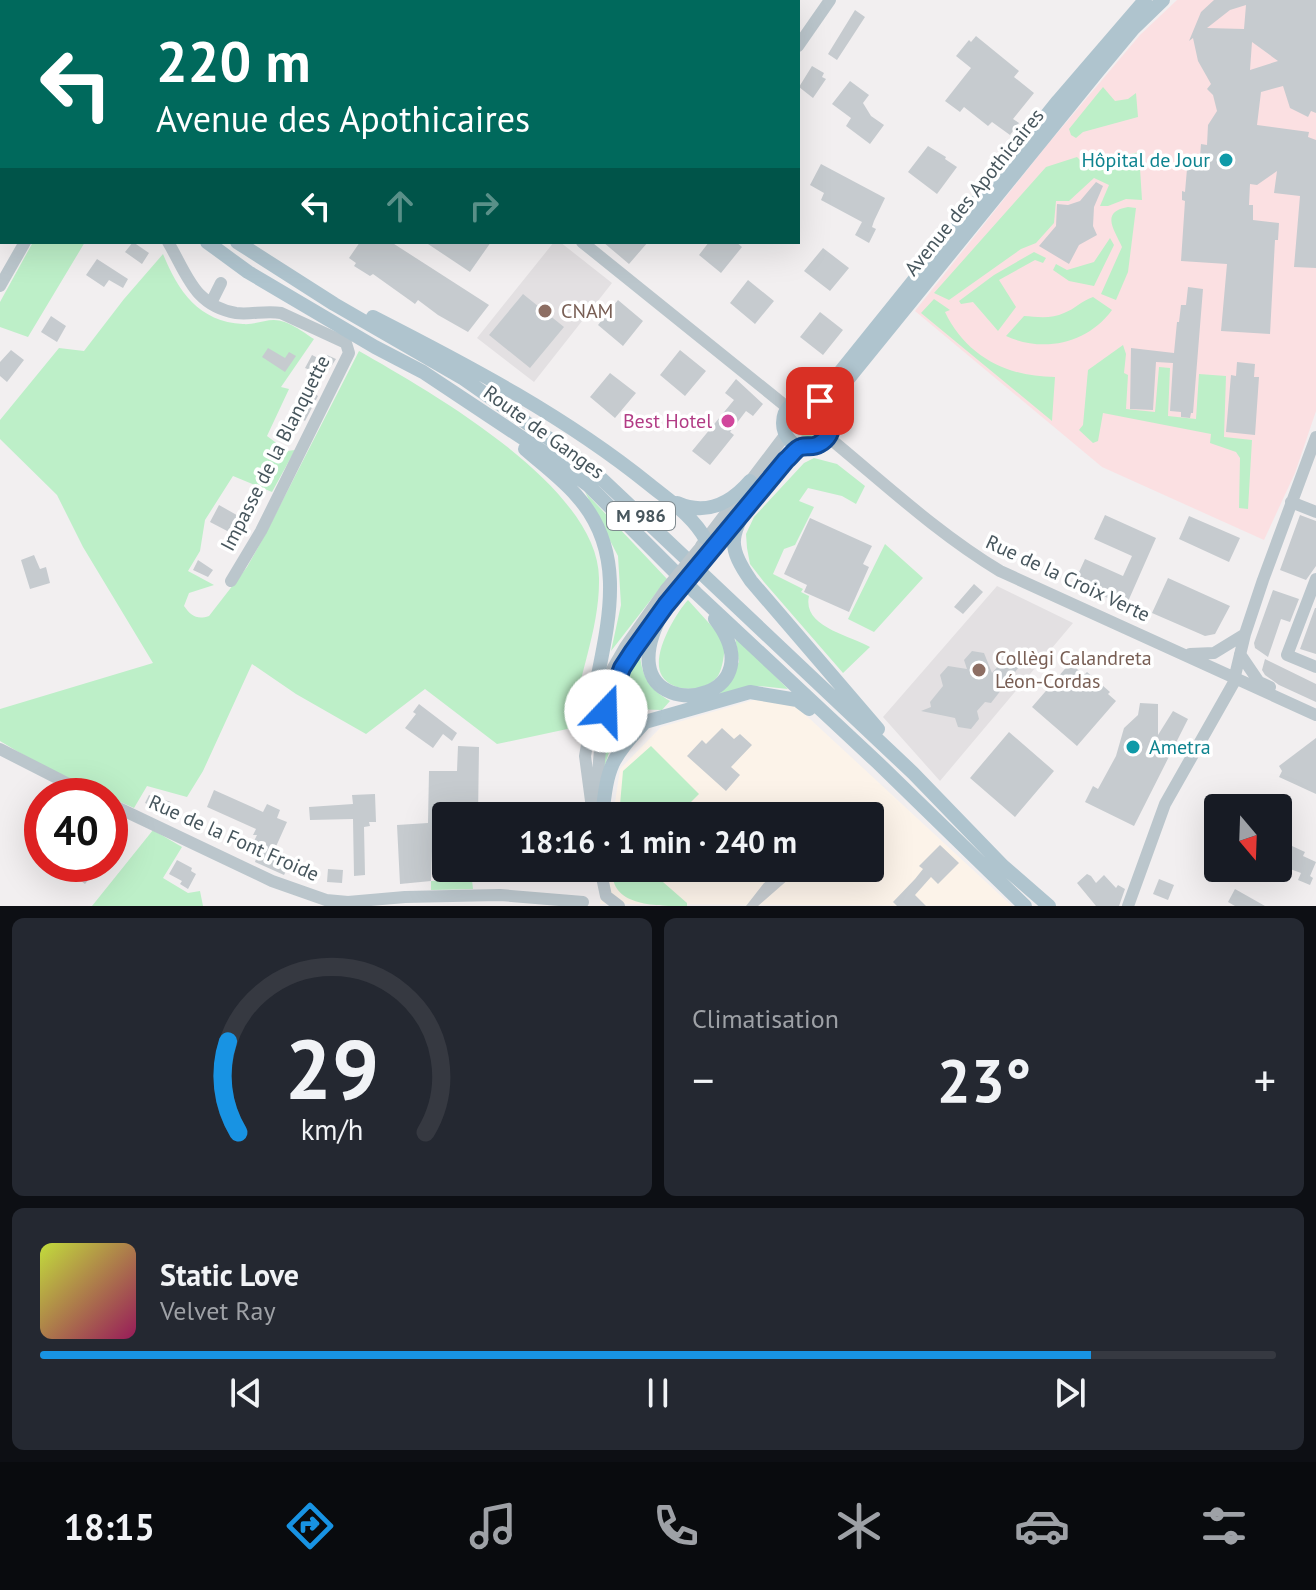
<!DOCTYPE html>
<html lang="fr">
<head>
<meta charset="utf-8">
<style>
  :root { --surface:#171b24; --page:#242831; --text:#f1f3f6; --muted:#9ea1a6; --line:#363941; --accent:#1893e3 }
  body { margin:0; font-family:"PT Sans",sans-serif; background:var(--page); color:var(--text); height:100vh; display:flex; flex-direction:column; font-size:30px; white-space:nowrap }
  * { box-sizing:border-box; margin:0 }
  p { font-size:26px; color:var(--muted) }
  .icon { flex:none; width:44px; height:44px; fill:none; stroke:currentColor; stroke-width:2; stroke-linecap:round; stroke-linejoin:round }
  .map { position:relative; height:906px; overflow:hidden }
  .details { display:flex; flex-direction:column; gap:12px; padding:12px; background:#0d0f14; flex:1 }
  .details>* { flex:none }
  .banner { position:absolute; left:0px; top:0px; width:800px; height:244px; box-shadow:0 8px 32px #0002; background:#00695c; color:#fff; overflow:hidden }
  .needle { width:52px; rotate:161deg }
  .fabs { position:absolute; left:1204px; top:794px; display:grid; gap:16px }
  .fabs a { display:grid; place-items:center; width:88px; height:88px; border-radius:8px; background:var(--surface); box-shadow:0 8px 32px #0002; font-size:40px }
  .speed { position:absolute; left:24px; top:778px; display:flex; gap:16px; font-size:40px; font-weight:700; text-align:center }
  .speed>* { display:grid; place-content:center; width:104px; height:104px; border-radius:50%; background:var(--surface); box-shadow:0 8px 32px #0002; line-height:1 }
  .speed .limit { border:12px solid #d22; background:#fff; color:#111 }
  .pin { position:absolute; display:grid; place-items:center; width:68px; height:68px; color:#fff; margin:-34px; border-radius:16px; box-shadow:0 4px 12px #0006 }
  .me { position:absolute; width:88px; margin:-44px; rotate:21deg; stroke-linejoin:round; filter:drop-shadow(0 0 6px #0008) }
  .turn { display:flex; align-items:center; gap:28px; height:168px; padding:0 24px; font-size:36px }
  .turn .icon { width:104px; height:104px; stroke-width:2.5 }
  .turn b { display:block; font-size:56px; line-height:68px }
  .lanes { display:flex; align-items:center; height:76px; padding:0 24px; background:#0003; justify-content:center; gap:40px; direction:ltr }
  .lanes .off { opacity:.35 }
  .big { font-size:60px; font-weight:700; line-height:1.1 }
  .details .widget { flex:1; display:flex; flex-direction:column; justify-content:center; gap:12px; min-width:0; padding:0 28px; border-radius:12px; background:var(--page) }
  .details .dial { align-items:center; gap:0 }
  .dial svg { height:208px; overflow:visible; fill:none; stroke:var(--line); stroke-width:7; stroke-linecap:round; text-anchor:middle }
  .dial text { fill:var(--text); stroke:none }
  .song { display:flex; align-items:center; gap:24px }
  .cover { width:96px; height:96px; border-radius:12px; background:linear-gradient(135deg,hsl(70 70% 55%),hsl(330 70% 35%)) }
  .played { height:8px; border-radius:4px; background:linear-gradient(90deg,var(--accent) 85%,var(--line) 85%) }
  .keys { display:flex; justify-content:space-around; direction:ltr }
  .heat { display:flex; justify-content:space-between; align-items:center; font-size:44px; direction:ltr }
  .details .tiles { flex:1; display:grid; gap:12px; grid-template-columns:1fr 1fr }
  .widget:last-child { grid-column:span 2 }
  .trip { position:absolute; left:432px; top:802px; width:452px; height:80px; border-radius:8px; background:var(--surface); box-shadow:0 8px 32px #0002; font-weight:700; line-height:80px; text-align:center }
  .menu { display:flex; height:128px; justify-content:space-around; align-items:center; background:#090b0e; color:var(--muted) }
  .menu .icon { width:56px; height:56px }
  .menu .selected { color:var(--accent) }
  .menu b { font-size:36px; color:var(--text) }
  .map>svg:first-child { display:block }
  .commercial { fill:#fcf3e9 }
  .education { fill:#e3e0e2 }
  .medical { fill:#fbe0e2 }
  .green { fill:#bdefc8 }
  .building { fill:#c6cbcf; fill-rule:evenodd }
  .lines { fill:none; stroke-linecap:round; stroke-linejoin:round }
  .minor { stroke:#bbc6cc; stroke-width:12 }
  .major { stroke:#afc4ce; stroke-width:14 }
  .minor-bridge { stroke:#bbc6cc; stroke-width:12 }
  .route-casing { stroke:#114b97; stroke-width:20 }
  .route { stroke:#1a73e8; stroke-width:14 }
  .culture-dot { fill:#0f9aa8; stroke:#fff; stroke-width:3 }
  .education-dot { fill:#8d6e63; stroke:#fff; stroke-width:3 }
  .hotel-dot { fill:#d1479c; stroke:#fff; stroke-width:3 }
  .labels { text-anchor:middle; stroke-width:7; stroke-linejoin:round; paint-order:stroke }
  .shield { fill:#fff; stroke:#7e898e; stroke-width:2 }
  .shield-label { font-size:18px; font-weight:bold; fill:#47565d }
  .culture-label { font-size:20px; fill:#0d838f; stroke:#fff; text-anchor:end }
  .street-label { font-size:20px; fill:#47565d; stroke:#fff }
  .education-label { font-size:20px; fill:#785e54; stroke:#fff; text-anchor:start }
  .hotel-label { font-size:20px; fill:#b23c85; stroke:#fff; text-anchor:end }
</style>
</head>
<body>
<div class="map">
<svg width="1316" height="906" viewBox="0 0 1316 906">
  <rect width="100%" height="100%" fill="#f2eff0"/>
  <path class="commercial" d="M35 0H201L202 2H34Z
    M757 699 796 706 1012 906 600 904 605 868H870V816H613L620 769 661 727Z"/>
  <path class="education" d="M554 242H560L612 283 534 382 477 338Z
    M997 586 1073 623 940 781 883 717Z"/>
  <path class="medical" d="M1177 0H1316V411L1295 473 1264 540 1102 467 915 311 1047 145 1140 35Z"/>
  <path class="green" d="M1103 87 1115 101 1128 99 1136 93 1138 117 1083 132 1076 138 1071 135 1069 129Z
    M1139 152 1142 200 1126 199 1108 206H1100L1109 185 1094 178 1069 201H1056L1054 223 1036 243 1021 249 949 300 934 293 1046 167 1077 157 1085 165Z
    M1128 207 1136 208 1128 272 1116 300 1101 294 1122 247C1114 229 1100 212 1128 207Z
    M1110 238 1114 245 1094 286 1069 281 1053 270 1056 264 1067 270 1094 262Z
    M33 242H85L28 337 0 327V302Z
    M1034 252 1046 258 1043 263 1035 260 999 280 1016 307 998 331 973 302 961 304 959 301 994 275Z
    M163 254C178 291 199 322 243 324 254 325 264 320 274 320 288 320 303 332 314 339L281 387 289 389 267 436 287 451 295 450 272 492 233 476 205 520 200 551 188 571 214 585 189 593 184 606C191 616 197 620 209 616L247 567 266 533 359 351C429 391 598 486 599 578 600 630 577 677 572 728L497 744 425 689 366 734 296 694 252 664 203 771 187 797 147 786 134 808 52 772 0 741V709L153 663 83 547 57 495 0 439V420L59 348 84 351 124 299Z
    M1093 297 1112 310C1087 344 1043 353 1006 336L1024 316C1037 317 1052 319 1064 313 1075 309 1081 301 1093 297Z
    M934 299 950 310 945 312C966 356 1007 377 1055 377L1052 421 921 313Z
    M1123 345 1126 354 1124 373 1128 375 1126 409 1155 412 1159 367 1170 368 1168 416 1196 419 1199 374 1226 376 1224 437 1252 440 1248 509 1239 508 1240 458 1236 452 1210 443 1211 434 1103 413 1098 441 1093 443 1079 430 1083 425 1088 370Z
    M794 423a14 14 0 1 1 28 0a14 14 0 1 1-28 0Z
    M814 458 837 464 865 486 856 504 842 496 808 488 799 501 814 507 795 545 784 549 773 574 803 589 801 592 809 596C802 627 850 635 870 647L843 673 764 582 750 564 747 548 746 534 754 517 804 463Z
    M585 492 667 579 611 651 621 605 618 556Z
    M885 544 923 578 874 632 848 619Z
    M688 600 717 632 725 645C724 655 723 667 718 676 706 693 672 693 662 676 650 657 675 614 688 600Z
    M735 636 788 689 759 686 719 695 739 662Z
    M640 655C642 678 651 690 670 701L662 710 629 709 616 699Z
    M611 719 628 727 609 752 604 769V743Z
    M651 746 699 794 677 816H619L623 771Z
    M153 830 182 847 163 878 188 893 200 891 203 906H92Z
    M613 868H647L687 903V906C655 906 608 906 613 868Z
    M472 880 473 889 431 890V881Z"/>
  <path class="building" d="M1214 0H1316V113L1311 111 1308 117 1290 108 1283 86 1261 92 1257 125 1309 132 1308 137 1316 140V268L1294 267 1300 196 1274 193 1277 171 1257 185 1250 184 1249 205H1253V220L1279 223 1278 240H1275L1270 334 1221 331 1227 264 1181 261 1185 201 1182 200V191L1185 192 1187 169 1199 170 1201 144 1207 145 1208 125 1217 111 1213 95 1207 89 1211 84 1198 61 1193 38 1189 41 1201 12ZM1246 5 1244 29 1207 28 1230 10ZM1252 42 1278 61 1250 70Z
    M855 10 865 17 837 60 828 54Z
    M976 36 1019 71 1014 77 1034 93 1013 119 1019 123 1010 135 992 122 988 126 964 107 960 112 945 101 971 68 956 56 969 40 971 42Z
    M812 66 824 73 822 77 826 79 813 98 799 87Z
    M850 81 869 95 863 103 871 116 884 125 870 144 846 126 851 118 832 104Z
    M928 146 946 157 945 159 957 167 937 194 908 172Z
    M821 164 885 198 874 221 872 227 876 229 869 243 855 235 862 222 821 200 824 193 810 185Z
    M1096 182 1103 186 1094 207 1093 226 1097 235 1079 245 1069 264 1039 246 1056 226 1057 204 1068 205 1080 201Z
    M133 242 149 253 142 264 125 252Z
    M360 242H391L489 305 468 332 438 315 418 300 415 304 373 274 370 276 354 266 356 263 349 258Z
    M425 242H491L470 272Z
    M603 242H648L629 264Z
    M709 242H736L742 247 721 273 699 255Z
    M823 248 849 268 830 291 804 271Z
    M97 259 128 279 123 288 109 280 104 287 86 275Z
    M748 280 774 301 755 324 730 303Z
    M1188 287 1203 289 1193 413H1191L1190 418 1181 417V412L1170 411 1173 363 1156 362 1153 410 1130 409 1131 348 1174 353 1177 322H1179L1181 305H1186Z
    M523 294 564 327 530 368 489 335Z
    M618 300 643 321 623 346 598 325Z
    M820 312 843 330 823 355 800 337Z
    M51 316 66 326 57 342 41 332Z
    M268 348 285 358 289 352 296 356 285 372 262 357Z
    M11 350 24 360 7 382 0 376V362Z
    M680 350 706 371 685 396 660 375Z
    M312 355 318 358 319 356 324 359 327 355 336 359 325 376 305 368Z
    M1237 362 1255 364 1254 377H1259L1255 435 1226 432 1231 375 1236 376Z
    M610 373 636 393 615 418 590 397Z
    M736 379 763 404 753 416 746 411 730 432 734 435 710 465 692 451 734 400 725 393Z
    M312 392 318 396 305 421 298 417Z
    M219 505 242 518 233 534 210 522Z
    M1105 515 1156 538 1126 606 1074 583 1085 559 1123 576 1132 556 1094 539Z
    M1300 515 1316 521V566L1306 580 1280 570Z
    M1189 516 1240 538 1229 562 1179 539Z
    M810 518 872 546 863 564 869 567 849 612 804 592 807 585 784 574Z
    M34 555 40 569 46 567 50 583 30 589 21 560Z
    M198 560 213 570 208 577 193 570Z
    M1168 578 1230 606 1215 634 1205 636 1152 613Z
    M974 584 983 592 963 614 954 607Z
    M1273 590 1299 599 1290 622 1281 619 1268 657 1255 648 1254 643Z
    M1315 608H1316V654L1300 649Z
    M972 651 984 653 992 673 1008 655 1016 657 1019 667 991 703 985 702 977 711 979 719 971 729 958 727 955 718 921 711 931 707 930 702 943 686 940 675 948 666 967 669 964 660Z
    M1265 659 1316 684V702L1279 685 1265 675 1262 670Z
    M1070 663 1084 675 1087 672 1110 692 1108 694 1116 701 1077 746 1032 707Z
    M1140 703 1158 704V735L1173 711 1188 719 1134 826 1085 802 1093 786 1098 789 1116 756 1124 728 1138 715Z
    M419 704 457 733 452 741 443 734 433 748 405 728 416 714 413 712Z
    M722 728 734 739 740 734 752 745 731 767 740 775 726 791 687 756 702 740 706 744Z
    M1009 732 1054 771 1015 817 970 778Z
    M1316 738V794L1279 777 1282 771 1279 766Z
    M458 746 479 747 478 816H446V851H432L431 881 400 884 397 825 428 823 429 771H457Z
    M214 790 263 812 267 804 280 810 277 818 287 822 274 851 292 859 284 875 255 862 258 853 251 847 257 835H253L256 829 207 807Z
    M375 794 376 822H369L370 826 364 827 365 875 354 876 353 819 310 820 309 807 353 804 352 795Z
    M1260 794 1269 798 1264 808H1254Z
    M149 795 171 802 170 805 179 809 176 817 145 803Z
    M1218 831V859L1206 853Z
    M940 845 959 863 938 884 931 877 915 895 926 906H897L893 902 915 879 923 869 919 866Z
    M1292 846 1305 852 1303 856 1316 862 1310 876 1313 878 1310 885 1298 880 1301 873 1290 869 1292 863 1286 860Z
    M177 860 192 868 191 871 196 874 188 889 180 884 182 881 169 874Z
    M88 864 97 869 85 884 77 878Z
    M328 869 343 870 342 883 327 882Z
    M783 870 790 878 758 906H746L764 883Z
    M1087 874 1091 876 1096 883 1104 875 1116 888 1118 885 1125 889 1119 906H1096L1077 883Z
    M1159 879 1174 885 1168 900 1153 894Z
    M1235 889 1265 906H1235L1228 902Z"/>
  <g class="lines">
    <path class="minor" d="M21 2 22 0
      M479 2 482 0
      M798 46 830 0
      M168 242C187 274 194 306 236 313 251 315 266 310 281 313L346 343 349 353 261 531 231 581
      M582 242 788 408
      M0 286 25 242
      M211 303 221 283
      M828 437C884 483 937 533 1000 571L1316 715
      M1291 502 1316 512
      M701 546 786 434
      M707 556 786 460 801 447
      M1316 579 1287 655 1316 667
      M1190 654 1214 653 1245 634
      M1240 654 1259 682 1270 687
      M602 687 625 647 666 589
      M591 723 585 756 593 816
      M0 749 92 796
      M110 804 272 881 326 900 348 902 405 897 500 895 583 902
      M598 809C596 728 607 686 654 621
      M600 868 606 896 619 906
      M1128 906 1165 804 1233 684 1245 634 1263 580 1316 437"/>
    <path class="major" d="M0 31 2 33
      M0 50 2 52
      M0 69 2 70
      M0 86H2
      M207 242 248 272 375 347 423 372 545 453 589 486 696 593 877 762 1025 906
      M237 242 334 304 464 379 588 466 913 773 1003 866 1049 906
      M373 317C469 366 566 417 650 485 671 502 693 516 706 540
      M783 423a25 25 0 1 1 50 0a25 25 0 1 1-50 0Z
      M813 399 837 376 1058 101 1145 0
      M832 419 839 390 848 379 1098 71 1133 29 1163 0
      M525 449C542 464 561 478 576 495 639 564 597 652 588 733
      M677 503C706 516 731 503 750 481
      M749 503C729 537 728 548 751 581L878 729
      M666 605C657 623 646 644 649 665 657 721 774 696 715 619
      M607 679 605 695 617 712 625 717 645 722 750 692 797 700 809 709
      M602 816C608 765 610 760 645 722"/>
    <path class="minor-bridge" d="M666 589 699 549
      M674 595 707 556"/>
  </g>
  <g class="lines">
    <g class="route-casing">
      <path id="route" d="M606 711 622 668 633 651 666 605 786 460C790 457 796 448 801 447 807 445 813 448 819 444 837 435 834 412 820 401"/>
    </g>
    <use href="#route" class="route"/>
  </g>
  <g class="culture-dot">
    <circle cx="1226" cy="160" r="8"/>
    <circle cx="1133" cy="747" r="8"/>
  </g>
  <g class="education-dot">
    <circle cx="545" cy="311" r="8"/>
    <circle cx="979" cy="670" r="8"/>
  </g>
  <circle class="hotel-dot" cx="728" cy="421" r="8"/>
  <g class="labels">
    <rect class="shield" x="607" y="502" width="68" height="28" rx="6"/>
    <g class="shield-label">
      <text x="641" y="522">M 986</text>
    </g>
    <g class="culture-label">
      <text x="1210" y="167">Hôpital de Jour</text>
      <text x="1149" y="754" text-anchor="start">Ametra</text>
    </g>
    <g class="street-label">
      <text transform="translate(974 192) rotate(-51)" y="7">Avenue des Apothicaires</text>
      <text transform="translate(544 432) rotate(36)" y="7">Route de Ganges</text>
      <text transform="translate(275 453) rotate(-63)" y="7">Impasse de la Blanquette</text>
      <text transform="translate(1068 578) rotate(25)" y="7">Rue de la Croix Verte</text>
      <text transform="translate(234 838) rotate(24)" y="7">Rue de la Font Froide</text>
    </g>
    <g class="education-label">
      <text x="561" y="318">CNAM</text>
      <text x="995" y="665">Collègi Calandreta<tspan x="995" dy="23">Léon-Cordas</tspan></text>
    </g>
    <g class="hotel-label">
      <text x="712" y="428">Best Hotel</text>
    </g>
  </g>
</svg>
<div class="fabs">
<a><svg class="needle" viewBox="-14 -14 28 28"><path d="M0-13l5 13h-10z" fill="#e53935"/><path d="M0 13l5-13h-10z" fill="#9ea1a6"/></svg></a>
</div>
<div class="speed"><div class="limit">40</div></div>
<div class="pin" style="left:820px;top:401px;background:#d93025"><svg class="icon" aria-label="arrive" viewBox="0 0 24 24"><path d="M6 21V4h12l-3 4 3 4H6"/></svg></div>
<svg class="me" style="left:606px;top:711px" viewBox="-20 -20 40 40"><circle r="19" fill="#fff"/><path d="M0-13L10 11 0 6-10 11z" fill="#1a73e8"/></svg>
<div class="trip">18:16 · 1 min · 240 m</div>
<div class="banner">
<div class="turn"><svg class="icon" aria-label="left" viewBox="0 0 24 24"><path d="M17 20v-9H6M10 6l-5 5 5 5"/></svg><div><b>220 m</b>Avenue des Apothicaires</div></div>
<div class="lanes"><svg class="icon" aria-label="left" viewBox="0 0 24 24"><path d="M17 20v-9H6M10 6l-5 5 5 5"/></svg><svg class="icon off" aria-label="ahead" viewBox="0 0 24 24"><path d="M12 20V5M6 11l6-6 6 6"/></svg><svg class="icon off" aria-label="right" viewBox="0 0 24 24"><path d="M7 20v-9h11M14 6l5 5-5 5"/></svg></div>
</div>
</div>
<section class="details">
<div class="tiles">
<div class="widget dial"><svg viewBox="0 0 100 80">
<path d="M14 69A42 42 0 1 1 86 69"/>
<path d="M14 69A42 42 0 0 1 10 34" stroke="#1893e3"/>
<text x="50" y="56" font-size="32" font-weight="700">29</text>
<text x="50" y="72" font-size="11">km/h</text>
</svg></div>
<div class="widget"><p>Climatisation</p>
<div class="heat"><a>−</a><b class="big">23°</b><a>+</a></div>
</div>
<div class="widget">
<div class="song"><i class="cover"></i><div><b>Static Love</b><p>Velvet Ray</p></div></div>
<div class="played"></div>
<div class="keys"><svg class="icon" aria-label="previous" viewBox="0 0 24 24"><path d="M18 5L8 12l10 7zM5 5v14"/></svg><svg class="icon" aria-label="pause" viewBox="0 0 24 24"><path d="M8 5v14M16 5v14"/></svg><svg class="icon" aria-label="next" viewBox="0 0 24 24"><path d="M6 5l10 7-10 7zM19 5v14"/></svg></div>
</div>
</div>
</section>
<nav class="menu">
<b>18:15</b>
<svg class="icon selected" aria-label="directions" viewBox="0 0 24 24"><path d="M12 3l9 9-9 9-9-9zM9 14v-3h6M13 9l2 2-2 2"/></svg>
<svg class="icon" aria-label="music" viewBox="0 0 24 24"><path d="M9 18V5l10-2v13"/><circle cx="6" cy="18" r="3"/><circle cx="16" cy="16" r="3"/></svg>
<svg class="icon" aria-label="phone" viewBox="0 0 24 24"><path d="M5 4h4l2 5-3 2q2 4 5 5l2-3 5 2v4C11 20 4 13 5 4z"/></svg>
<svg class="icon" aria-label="climate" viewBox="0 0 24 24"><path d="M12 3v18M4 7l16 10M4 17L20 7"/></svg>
<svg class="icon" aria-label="car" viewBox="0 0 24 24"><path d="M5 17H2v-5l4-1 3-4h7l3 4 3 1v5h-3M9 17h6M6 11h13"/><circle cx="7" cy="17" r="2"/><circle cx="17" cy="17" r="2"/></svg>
<svg class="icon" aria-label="filters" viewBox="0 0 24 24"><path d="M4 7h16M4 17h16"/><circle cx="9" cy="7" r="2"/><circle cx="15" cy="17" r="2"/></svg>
</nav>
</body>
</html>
